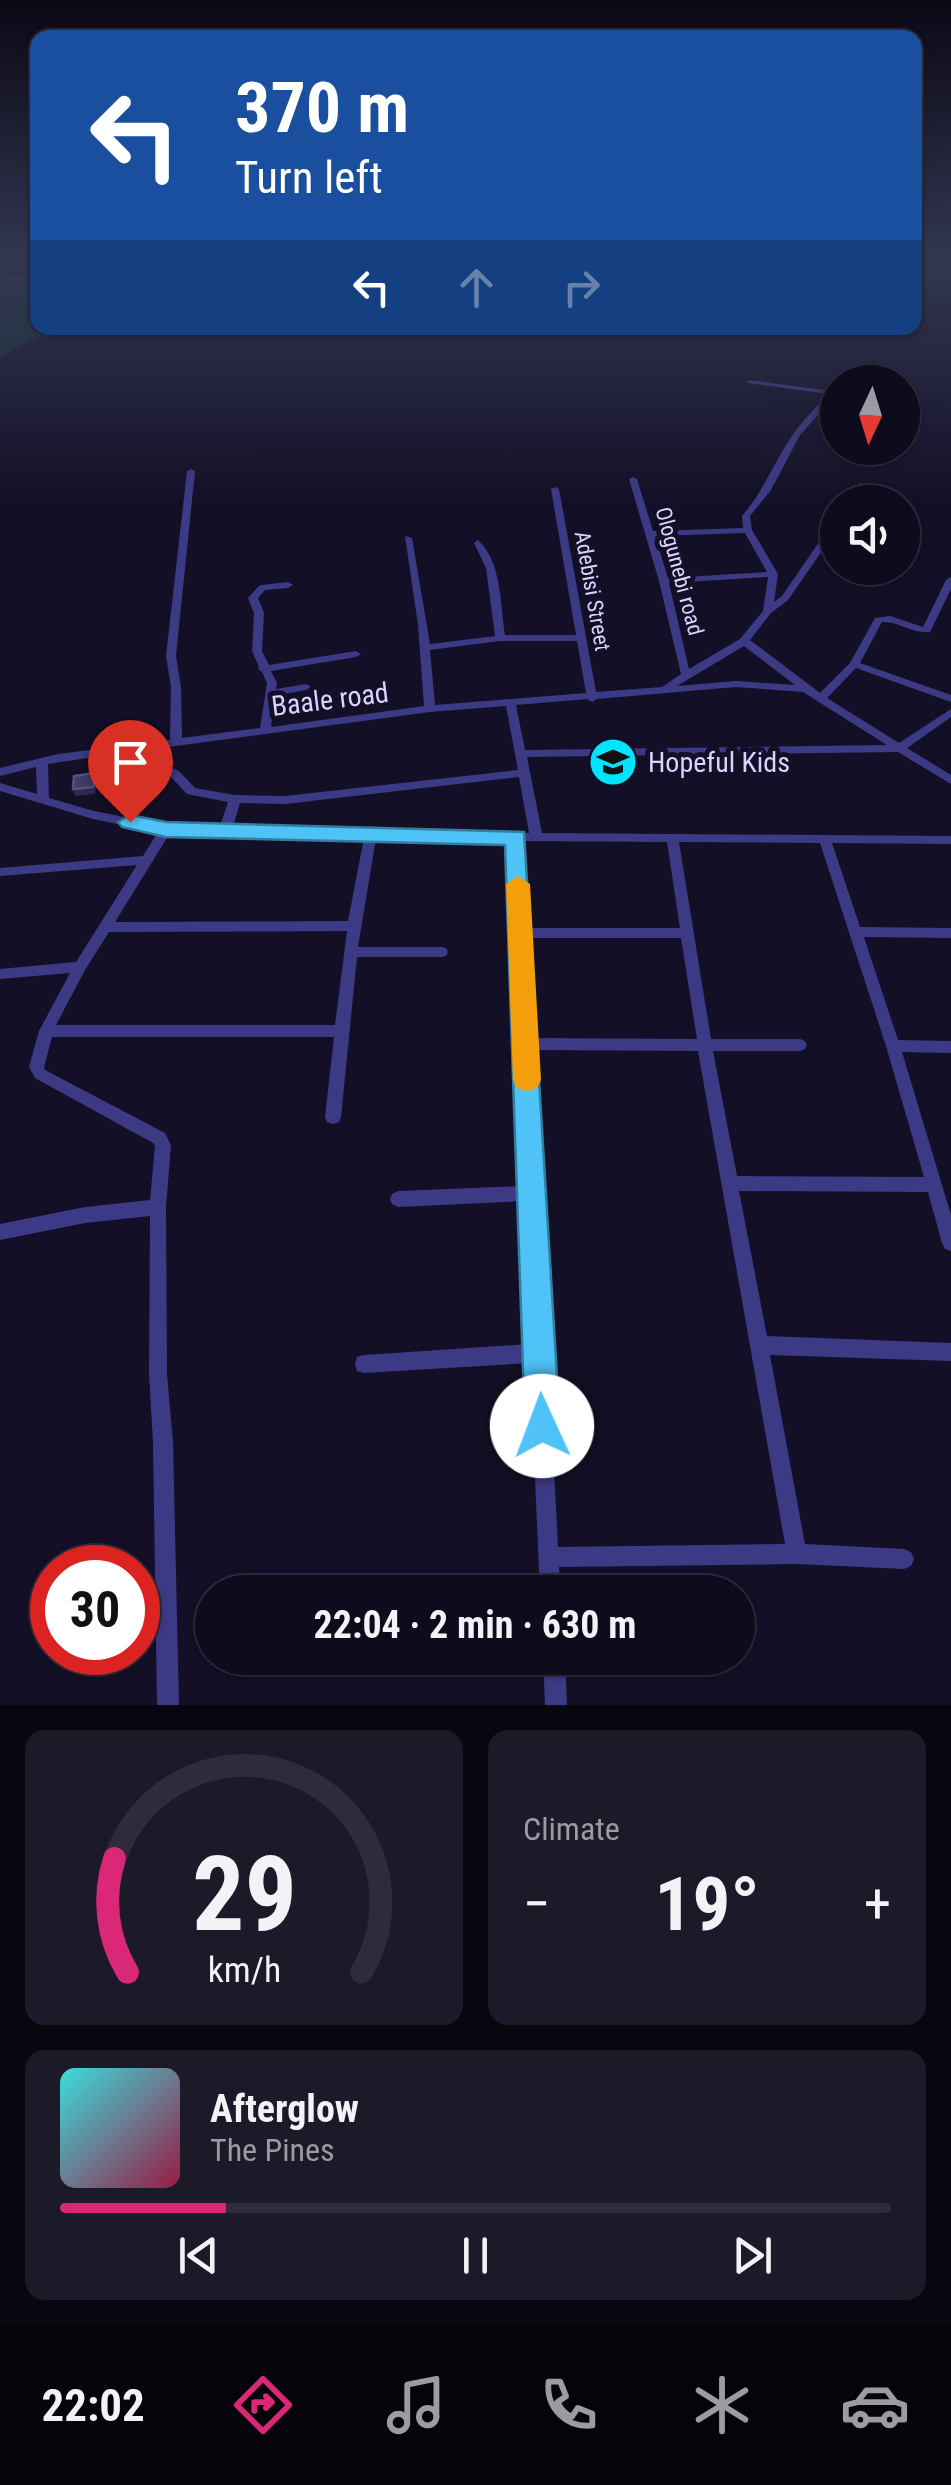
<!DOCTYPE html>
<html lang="en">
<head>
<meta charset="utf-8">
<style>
  :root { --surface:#0e0b1c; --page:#1c1929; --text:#f1f3f6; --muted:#9b9ba3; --line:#2e2b3b; --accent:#db2777 }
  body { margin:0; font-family:"Roboto Condensed",sans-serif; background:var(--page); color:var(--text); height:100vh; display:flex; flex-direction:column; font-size:38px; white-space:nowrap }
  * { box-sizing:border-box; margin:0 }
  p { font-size:32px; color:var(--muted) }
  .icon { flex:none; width:55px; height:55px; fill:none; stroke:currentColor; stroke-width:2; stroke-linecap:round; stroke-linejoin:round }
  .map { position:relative; height:1705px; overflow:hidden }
  .sheet { display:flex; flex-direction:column; gap:25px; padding:25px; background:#08060f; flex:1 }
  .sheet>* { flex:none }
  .top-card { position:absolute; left:30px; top:30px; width:892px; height:305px; border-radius:20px; box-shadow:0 2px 8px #0004,0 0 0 2px var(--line); background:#1a4fa0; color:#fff; overflow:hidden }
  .needle { width:65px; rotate:184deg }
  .fabs { position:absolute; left:820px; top:365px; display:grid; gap:20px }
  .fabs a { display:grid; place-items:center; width:100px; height:100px; border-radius:50%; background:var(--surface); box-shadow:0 2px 8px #0004,0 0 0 2px var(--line); font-size:50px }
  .speed { position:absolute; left:30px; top:1545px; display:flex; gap:20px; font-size:50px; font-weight:700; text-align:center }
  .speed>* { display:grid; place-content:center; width:130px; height:130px; border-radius:50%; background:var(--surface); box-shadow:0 2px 8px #0004,0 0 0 2px var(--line); line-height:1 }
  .speed .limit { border:15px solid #d22; background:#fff; color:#111 }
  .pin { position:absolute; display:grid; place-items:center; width:85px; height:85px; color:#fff; margin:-102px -42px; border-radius:50% 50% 50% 0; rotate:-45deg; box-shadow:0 0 10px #0007 }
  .pin .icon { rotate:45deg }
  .me { position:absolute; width:110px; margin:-55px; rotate:358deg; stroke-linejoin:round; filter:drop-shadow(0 0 8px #0008) }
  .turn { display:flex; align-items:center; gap:35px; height:210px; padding:0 40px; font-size:45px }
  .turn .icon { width:130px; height:130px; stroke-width:2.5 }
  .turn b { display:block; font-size:70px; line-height:85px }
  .lanes { display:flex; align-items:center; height:95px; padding:0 40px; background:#0003; justify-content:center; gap:50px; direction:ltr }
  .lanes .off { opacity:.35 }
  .big { font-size:75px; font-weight:700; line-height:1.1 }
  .sheet .widget { flex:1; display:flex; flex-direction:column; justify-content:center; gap:15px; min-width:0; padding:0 35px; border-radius:20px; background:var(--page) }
  .sheet .dial { align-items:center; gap:0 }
  .dial svg { height:260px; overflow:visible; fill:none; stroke:var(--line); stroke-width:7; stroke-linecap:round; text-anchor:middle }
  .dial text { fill:var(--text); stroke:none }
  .song { display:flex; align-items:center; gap:30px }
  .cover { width:120px; height:120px; border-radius:15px; background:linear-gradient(135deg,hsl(180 70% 55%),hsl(340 70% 35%)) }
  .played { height:10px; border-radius:5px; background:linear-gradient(90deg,var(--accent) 20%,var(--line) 20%) }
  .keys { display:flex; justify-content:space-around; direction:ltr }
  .heat { display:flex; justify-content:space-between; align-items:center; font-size:55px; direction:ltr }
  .sheet .tiles { flex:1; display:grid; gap:25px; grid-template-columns:1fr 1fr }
  .widget:last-child { grid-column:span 2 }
  .trip { position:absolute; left:195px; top:1575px; width:560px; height:100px; border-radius:50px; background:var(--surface); box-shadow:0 2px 8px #0004,0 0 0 2px var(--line); font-weight:700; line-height:100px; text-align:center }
  .tabs { display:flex; height:160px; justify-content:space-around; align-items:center; background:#06040b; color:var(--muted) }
  .tabs .icon { width:70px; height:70px }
  .tabs .current { color:var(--accent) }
  .tabs b { font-size:45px; color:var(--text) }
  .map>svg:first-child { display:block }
  .green { fill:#12302f }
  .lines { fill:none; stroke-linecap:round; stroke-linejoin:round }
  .minor { fill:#3d3a85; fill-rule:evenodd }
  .wall { fill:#312854 }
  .building { fill:#433a66; stroke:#5a527e; stroke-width:2.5 }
  .route { fill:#4fc3f7; stroke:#337fa1; stroke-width:2.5 }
  .slow { fill:#f59e0b }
  .labels { text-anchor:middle; stroke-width:10; stroke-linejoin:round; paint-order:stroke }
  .far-street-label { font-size:22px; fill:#d9d4ff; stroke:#130f26 }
  .street-label { font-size:28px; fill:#d9d4ff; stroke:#130f26 }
  .poi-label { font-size:28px; fill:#d9d4ff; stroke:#130f26; text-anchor:start }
</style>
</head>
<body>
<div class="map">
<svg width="951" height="1705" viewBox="0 0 951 1705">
  <rect width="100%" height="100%" fill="#130f26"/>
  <path class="green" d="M37 271 38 328H74L35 339 0 357V282Z"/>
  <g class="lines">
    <path class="minor" d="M0 275 38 278V282L0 279Z
      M749 380 838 392 800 435 771 490 750 516 752 530 778 574 774 602 782 596 835 519H838V528L788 600 771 613 750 640 820 693 850 663 875 618 890 616 923 627 946 580 951 577V589L930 632C912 634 899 621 882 622L860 663 951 695V702L856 668 827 698 899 743 951 709V717L907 748 951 775V784L898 752 527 757 542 833 951 836V844L832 843 860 927 951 928V938L864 937 898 1040 951 1041V1053L902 1052 951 1215V1251L945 1249 942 1243 928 1192 739 1191 767 1336 951 1343V1361L770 1355 805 1544 904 1549 911 1552 914 1559 911 1566 904 1569 797 1564 559 1567 560 1592H540L530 1363 364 1373 357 1371 355 1364 357 1357 364 1355 530 1344 524 1201 398 1207 392 1204 390 1199 392 1194 398 1191 524 1186 510 841 376 838 358 947H441L446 948 448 952 446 956 441 957H357L341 1117 339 1122 333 1124 327 1122 325 1117 334 1037H52L44 1067 45 1070 165 1133 171 1145 166 1207 167 1374 173 1442 179 1705H157L153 1442 149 1374 150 1216 85 1223 0 1240V1224L85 1207 150 1200 155 1146 153 1143 35 1078 29 1067 39 1031 70 973 0 979V969L76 962 137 865 0 876V868L143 856 158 832 93 819 0 791V783L37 794 36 767 0 776V768L58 754 170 740 171 687 166 656 187 471 191 469 195 471 176 656 181 687 182 738 260 728 267 683 262 672 258 669 259 667 252 651 254 613 248 598 259 586 262 585 288 582 293 585 288 588 265 590 258 598 264 613 262 651 269 665 356 651 361 654 356 657 271 671 277 683 276 689 306 684 311 687 306 690 275 696 271 727 424 706 418 625 405 536 412 538 430 644 495 636 486 568 474 543 478 540C502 562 500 604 505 635H576L551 489 555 487 559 489 596 692 662 687 681 674 659 581 629 479 633 477 637 479 653 531 743 528 742 516C763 492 771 468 788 442 799 424 814 409 829 394L747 383V381ZM745 533 767 572 668 578 655 536ZM768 577 763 611 740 639 689 669 669 583ZM500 641H577L586 693 435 705 430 650ZM744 646 795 685 736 681 677 686ZM736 687 803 692 887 745 525 750 516 705 587 699 592 702 597 699ZM506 706 518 770 285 796 235 795 195 788 179 771 138 751 430 712ZM128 752 129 756 171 777 187 794 228 802 220 826 166 825 94 811 49 798 48 764ZM519 777 529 833 233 826 240 803 285 804ZM170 833 364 838 348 921 115 922ZM522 841 667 842 680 928H527ZM679 842 820 843 886 1046 924 1177 737 1176 713 1051H800L805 1049 807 1045 805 1041 800 1039H711ZM347 931 335 1025H56L85 970 109 932ZM527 938H681L697 1039 532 1038ZM533 1050 698 1051 785 1544 558 1547 540 1197 542 1193 540 1188Z
      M860 483 867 485 855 502H847Z
      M543 1658H565L567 1705H545Z"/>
  </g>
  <path class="wall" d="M95 773 97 780 95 794 75 796 73 789Z"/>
  <path class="building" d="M95 773 93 787 73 789 74 776Z"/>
  <linearGradient id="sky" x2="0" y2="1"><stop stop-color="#0a0815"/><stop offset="0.52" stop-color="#333752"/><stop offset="1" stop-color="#333752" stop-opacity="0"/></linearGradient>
  <rect width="951" height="503" fill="url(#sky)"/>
  <path class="route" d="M130 815 166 822 524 832 560 1426 555 1438 542 1443 530 1438 525 1426 505 845 166 837 122 827 118 822Z"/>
  <path class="slow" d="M518 876 530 884 541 1080 537 1088 527 1091 517 1088 513 1080 506 884Z"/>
  <defs>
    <g id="school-disc" transform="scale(2.5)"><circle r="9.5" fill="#00e5ff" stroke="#130f26"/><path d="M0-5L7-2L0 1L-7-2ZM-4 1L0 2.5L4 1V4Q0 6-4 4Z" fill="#111"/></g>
  </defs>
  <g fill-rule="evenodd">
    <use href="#school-disc" x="613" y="762"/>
  </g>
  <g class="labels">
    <g class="far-street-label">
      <text transform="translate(680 571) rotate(75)" y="8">Ologunebi road</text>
      <text transform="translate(593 591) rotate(80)" y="8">Adebisi Street</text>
    </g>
    <g class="street-label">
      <text transform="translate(330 699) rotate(-7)" y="10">Baale road</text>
    </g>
    <g class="poi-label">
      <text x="648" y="772">Hopeful Kids</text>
    </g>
  </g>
</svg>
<div class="fabs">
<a><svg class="needle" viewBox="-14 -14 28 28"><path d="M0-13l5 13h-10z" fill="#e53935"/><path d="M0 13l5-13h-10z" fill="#9b9ba3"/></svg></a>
<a><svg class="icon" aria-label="sound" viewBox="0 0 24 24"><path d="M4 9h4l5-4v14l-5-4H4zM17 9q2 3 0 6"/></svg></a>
</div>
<div class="speed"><div class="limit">30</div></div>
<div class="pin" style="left:130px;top:822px;background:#d93025"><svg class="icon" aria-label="arrive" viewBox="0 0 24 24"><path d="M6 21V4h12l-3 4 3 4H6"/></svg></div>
<svg class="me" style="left:542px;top:1426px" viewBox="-20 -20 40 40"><circle r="19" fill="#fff"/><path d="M0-13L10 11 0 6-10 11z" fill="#4fc3f7"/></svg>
<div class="trip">22:04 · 2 min · 630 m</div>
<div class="top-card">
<div class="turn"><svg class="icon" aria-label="left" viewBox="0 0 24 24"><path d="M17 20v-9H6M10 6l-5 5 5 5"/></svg><div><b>370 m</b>Turn left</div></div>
<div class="lanes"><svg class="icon" aria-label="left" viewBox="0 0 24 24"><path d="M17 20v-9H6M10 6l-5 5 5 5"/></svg><svg class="icon off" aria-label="ahead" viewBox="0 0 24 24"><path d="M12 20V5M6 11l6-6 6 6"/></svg><svg class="icon off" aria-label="right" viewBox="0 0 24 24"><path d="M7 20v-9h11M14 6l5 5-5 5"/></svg></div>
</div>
</div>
<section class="sheet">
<div class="tiles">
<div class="widget dial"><svg viewBox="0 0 100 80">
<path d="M14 69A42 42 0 1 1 86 69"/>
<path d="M14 69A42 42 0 0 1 10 34" stroke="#db2777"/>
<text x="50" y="56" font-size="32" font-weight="700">29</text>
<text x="50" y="72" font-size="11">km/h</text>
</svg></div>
<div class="widget"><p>Climate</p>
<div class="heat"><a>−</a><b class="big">19°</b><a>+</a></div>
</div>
<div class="widget">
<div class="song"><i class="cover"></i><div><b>Afterglow</b><p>The Pines</p></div></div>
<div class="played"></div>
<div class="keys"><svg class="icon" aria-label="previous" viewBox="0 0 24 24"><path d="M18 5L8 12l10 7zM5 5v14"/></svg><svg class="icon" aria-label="pause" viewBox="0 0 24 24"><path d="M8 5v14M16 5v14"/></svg><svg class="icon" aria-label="next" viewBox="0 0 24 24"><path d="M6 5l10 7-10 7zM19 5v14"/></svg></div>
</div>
</div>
</section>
<nav class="tabs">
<b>22:02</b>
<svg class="icon current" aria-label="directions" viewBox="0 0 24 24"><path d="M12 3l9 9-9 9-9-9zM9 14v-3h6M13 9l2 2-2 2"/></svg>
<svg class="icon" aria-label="music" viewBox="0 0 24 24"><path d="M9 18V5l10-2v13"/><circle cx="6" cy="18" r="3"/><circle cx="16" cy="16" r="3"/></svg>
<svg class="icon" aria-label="phone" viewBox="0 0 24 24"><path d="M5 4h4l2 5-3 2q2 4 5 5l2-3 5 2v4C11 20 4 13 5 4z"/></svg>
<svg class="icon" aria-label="climate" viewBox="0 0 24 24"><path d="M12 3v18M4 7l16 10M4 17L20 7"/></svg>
<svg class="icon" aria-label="car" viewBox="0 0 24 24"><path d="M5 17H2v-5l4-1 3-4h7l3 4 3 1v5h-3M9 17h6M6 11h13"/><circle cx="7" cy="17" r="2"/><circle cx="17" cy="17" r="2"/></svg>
</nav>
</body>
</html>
